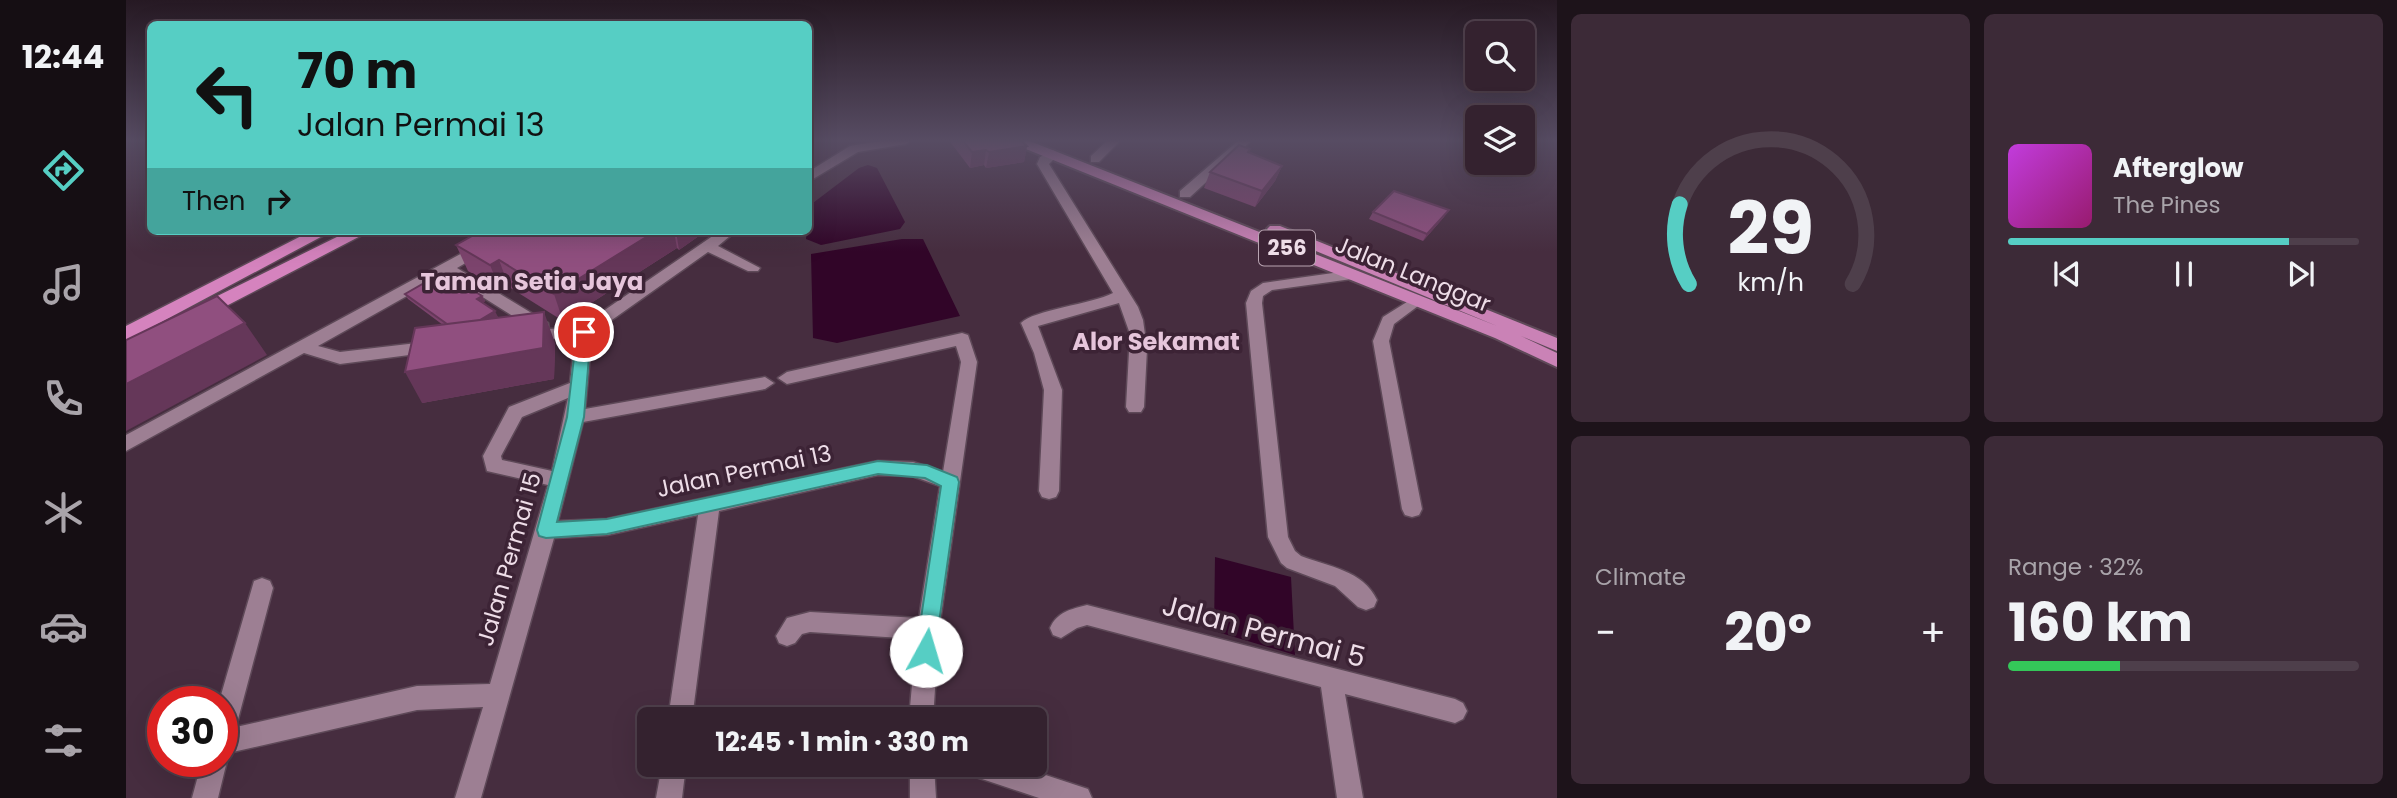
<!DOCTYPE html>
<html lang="en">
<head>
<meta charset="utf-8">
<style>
  :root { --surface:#34222f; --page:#3c2a37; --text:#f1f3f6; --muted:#a9a4aa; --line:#4e3f4b; --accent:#56cec4 }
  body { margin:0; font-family:Poppins,sans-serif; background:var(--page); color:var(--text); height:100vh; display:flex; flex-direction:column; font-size:26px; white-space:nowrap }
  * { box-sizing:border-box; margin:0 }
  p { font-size:23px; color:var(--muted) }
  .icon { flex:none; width:38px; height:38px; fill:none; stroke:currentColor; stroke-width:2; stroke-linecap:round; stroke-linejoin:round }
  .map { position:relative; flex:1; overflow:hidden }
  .drawer { display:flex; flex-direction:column; gap:14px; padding:14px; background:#1d131a; width:840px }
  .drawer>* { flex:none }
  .hud { position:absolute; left:21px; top:21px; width:665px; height:214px; border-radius:10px; box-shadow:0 7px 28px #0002,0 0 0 2px var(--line); background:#56cec4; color:#111; overflow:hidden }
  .controls { position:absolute; left:1339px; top:21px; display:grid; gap:14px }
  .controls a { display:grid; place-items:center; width:70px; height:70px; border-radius:10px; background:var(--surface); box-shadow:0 7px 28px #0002,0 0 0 2px var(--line); font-size:35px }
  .speed { position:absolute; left:21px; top:686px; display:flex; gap:14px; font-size:35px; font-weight:700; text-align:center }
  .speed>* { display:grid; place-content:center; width:91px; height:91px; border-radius:50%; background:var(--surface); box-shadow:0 7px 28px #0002,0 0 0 2px var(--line); line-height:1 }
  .speed .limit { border:10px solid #d22; background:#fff; color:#111 }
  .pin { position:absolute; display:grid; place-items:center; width:60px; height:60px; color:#fff; margin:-30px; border:4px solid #fff; border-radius:50%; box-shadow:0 2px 7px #0007 }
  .me { position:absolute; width:77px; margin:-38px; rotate:6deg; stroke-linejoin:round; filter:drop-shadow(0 0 5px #0008) }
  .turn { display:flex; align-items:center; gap:24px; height:147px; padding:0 35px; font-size:32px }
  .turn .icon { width:91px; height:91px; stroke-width:2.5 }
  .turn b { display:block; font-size:49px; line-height:60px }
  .then { display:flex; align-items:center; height:66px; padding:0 35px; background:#0003; gap:14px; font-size:26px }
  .big { font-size:52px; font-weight:700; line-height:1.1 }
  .drawer .widget { flex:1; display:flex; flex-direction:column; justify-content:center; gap:10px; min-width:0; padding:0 24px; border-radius:10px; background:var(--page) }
  .drawer .dial { align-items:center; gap:0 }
  .dial svg { height:182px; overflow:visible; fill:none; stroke:var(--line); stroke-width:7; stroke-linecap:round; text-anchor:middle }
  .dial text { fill:var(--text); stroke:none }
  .song { display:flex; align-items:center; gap:21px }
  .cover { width:84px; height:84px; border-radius:10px; background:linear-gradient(135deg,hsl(290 70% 55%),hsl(320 70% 35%)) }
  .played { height:7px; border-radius:4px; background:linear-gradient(90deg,var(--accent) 80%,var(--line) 80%) }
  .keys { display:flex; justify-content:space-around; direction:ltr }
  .heat { display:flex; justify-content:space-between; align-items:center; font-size:38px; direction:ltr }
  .charge { height:10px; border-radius:5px; background:linear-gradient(90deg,#34c759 32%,var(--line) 0) }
  .drawer .tiles { flex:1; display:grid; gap:14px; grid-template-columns:repeat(2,1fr) }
  .trip { position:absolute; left:511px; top:707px; width:410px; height:70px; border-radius:10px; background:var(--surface); box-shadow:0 7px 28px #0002,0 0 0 2px var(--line); font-weight:700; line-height:70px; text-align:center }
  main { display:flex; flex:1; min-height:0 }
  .tab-bar { display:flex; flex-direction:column; width:126px; justify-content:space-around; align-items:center; background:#150e13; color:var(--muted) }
  .tab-bar .icon { width:49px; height:49px }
  .tab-bar .on { color:var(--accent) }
  .tab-bar b { font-size:32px; color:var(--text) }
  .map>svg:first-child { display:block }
  .water { fill:#310528 }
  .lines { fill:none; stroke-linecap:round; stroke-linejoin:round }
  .minor-casing { stroke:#5e4958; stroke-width:3 }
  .trunk-casing { stroke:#5e4958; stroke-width:4 }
  .motorway-casing { stroke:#5e4958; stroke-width:3 }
  .minor { fill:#9d7f93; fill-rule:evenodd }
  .trunk { fill:#ca82b6; fill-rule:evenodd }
  .motorway { fill:#d583be; fill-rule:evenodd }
  .wall { fill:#7c446d }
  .shaded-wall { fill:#653759 }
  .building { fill:#904f7f; stroke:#653759; stroke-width:2 }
  .route { fill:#56cec4; stroke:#38867f; stroke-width:2 }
  .labels { text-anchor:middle; stroke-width:7; stroke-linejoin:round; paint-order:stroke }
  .shield { fill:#3c2335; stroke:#b9a5b2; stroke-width:2 }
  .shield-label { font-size:21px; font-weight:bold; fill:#eedde8 }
  .street-label { font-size:23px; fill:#eedde8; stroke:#3c2335 }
  .neighbourhood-label { font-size:24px; font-weight:bold; fill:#e6c5db; stroke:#3c2335 }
  .near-street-label { font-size:28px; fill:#eedde8; stroke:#3c2335 }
</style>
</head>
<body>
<main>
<nav class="tab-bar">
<b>12:44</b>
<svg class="icon on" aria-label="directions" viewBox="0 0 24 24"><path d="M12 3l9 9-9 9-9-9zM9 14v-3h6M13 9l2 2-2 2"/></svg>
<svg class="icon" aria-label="music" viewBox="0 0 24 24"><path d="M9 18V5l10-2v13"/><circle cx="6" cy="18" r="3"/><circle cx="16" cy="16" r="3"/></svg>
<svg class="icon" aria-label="phone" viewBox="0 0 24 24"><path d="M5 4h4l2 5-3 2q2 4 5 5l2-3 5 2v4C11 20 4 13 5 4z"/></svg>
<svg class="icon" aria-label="climate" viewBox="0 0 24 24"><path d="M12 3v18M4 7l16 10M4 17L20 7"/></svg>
<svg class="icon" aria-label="car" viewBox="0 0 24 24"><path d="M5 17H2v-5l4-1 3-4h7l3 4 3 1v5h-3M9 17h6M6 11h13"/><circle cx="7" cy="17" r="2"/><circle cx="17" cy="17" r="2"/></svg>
<svg class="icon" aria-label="filters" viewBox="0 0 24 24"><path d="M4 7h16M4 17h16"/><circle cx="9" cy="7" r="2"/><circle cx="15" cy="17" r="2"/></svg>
</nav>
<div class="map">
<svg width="1431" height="798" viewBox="0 0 1431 798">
  <rect width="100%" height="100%" fill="#462d3f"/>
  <path class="water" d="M742 165 751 168 779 222 774 229 695 245 680 239 683 206 733 168Z
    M776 239H797L834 316 711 343 687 338 685 254Z
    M1089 557 1165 577 1169 655 1088 631Z"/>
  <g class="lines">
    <g class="minor-casing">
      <path id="minor" d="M761 140H786L780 144 732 152 682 182V172L724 146Z
        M982 140H995L973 162H965V156Z
        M1113 140H1126L1064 197H1054V191Z
        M927 150 933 154 923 164 1012 307 1017 320 1021 349 1018 407 1015 412H1003L1000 407 1004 334 993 303 912 326 936 390 933 491 930 497 923 499 916 497 913 491 918 390 908 353 895 323C907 310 966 304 987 293L911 164 914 157Z
        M377 231H394L331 268 422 323 423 329 454 327 594 231H610L592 246 634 268 632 271H622L582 252 466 334 459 409 639 377 648 383 639 389 457 422 432 521 481 519 752 461 787 462 817 472 835 362 830 346 661 384 652 378 661 372 836 333 842 335 851 362 813 629 807 719H783L790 639 684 632 676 634 669 643 661 646 653 643 650 636 661 618 684 612 793 618 814 486 786 476 752 475 593 511 566 719H542L572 515 481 535 428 538 355 798H329L357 707 291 710 98 754 101 761 92 798H66L76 761H96V702H93L128 581 136 578 144 581 147 588 110 727 291 686 364 684 422 485 361 471 357 456 383 407 444 383 449 338 396 340 394 336 396 332 409 330 320 274 192 346 214 352 308 341 314 343 316 347 314 351 214 364 178 353 0 451V435ZM442 398 426 471 376 460 375 456 396 417Z
        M1228 270 1233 272 1235 275 1233 278 1146 290 1137 296 1136 303 1162 537 1169 551 1175 556C1203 567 1237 570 1251 600L1248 607 1240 610 1232 607 1209 586 1161 568 1155 563 1142 537 1120 303 1125 291 1137 283Z
        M1292 295 1300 300 1268 324 1263 341 1296 509 1293 515 1286 517 1279 515 1276 509 1247 341 1257 317Z
        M961 605 1329 699 1337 703 1341 711 1337 719 1329 723 1219 694 1237 798H1211L1195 687 961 625 951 628 935 638 927 635 924 628C931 612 945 609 961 605Z
        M536 765H560L556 798H530Z
        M784 765H808L810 798H784Z
        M838 765H889L962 789 966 798H913L841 774Z"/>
    </g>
    <g class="trunk-casing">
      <path id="trunk" d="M884 140H901L1371 326 1144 232 1141 229 1144 226H1154L1431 338V351L1395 336 1431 353V367L1369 338 885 143Z"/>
    </g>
    <g class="motorway-casing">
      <path id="motorway" d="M185 231H206L0 341V326Z
        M223 231H244L79 317H65L63 313 65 309Z"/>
    </g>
    <use href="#minor" class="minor"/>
    <use href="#trunk" class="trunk"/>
    <use href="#motorway" class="motorway"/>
  </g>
  <path class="wall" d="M825 140H895L901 146 898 162 860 168 858 165 844 168 825 143Z
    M1124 149 1123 152 1156 166 1149 181 1129 207 1078 188 1084 172Z
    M1247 212 1318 217 1297 241 1243 219Z
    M355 231H580L553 250 551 248 437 321 383 287 375 292 342 271 330 245Z
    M279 294 356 296 359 301 357 303 372 317 370 318 429 343 428 379 296 403 317 325 282 299Z"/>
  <path class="shaded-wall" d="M901 146 898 162 860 168 863 152Z
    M860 150 858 165 844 168 846 152Z
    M1156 166 1149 181 1129 207 1136 191Z
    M1323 210 1318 217 1297 241 1301 234Z
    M530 231H548L551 248 437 321 428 294Z
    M550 231H580L553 250Z
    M373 260 383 287 375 292 364 265Z
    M356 296 359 301 354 305 351 299Z
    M369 311 372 317 335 338 333 332Z
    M418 312 429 343 428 379 296 403 279 372Z
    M119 323 141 355 0 431V384Z"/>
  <path class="building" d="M836 140H895L901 146 863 152 860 150 846 152Z
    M1113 145 1124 149 1122 152 1156 166 1136 191 1084 172Z
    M1268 191 1323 210 1301 234 1247 212Z
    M355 231H530L428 294 373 260 364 265 330 245Z
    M314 274 319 277 323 275 356 296 351 299 369 311 354 320 321 324 279 294Z
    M91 296 119 323 0 384V340Z
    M418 312 417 348 279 372 289 328Z"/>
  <linearGradient id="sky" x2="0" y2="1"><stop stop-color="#261923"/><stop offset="0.56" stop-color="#574c63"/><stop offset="1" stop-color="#574c63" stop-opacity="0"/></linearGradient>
  <rect width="1431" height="251" fill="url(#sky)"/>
  <path class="route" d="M458 327 465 332 458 417 431 522 481 519 752 461 801 465 831 477 833 482 808 658 800 661 793 658 790 651 815 486 799 478 752 474 481 534 420 538 413 536 411 530 441 417 451 332Z"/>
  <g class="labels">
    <rect class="shield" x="1133" y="230.5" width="56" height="35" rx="5"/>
    <g class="shield-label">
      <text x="1161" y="255">256</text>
    </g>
    <g class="street-label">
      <text transform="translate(1287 274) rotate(22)" y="8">Jalan Langgar</text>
      <text transform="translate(618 471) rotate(-12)" y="8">Jalan Permai 13</text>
      <text transform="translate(383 559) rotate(-74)" y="8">Jalan Permai 15</text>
    </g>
    <g class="neighbourhood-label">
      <text x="406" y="290">Taman Setia Jaya</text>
      <text x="1030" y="350">Alor Sekamat</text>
    </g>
    <g class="near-street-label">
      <text transform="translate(1138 631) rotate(15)" y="10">Jalan Permai 5</text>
    </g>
  </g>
</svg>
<div class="controls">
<a><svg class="icon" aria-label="search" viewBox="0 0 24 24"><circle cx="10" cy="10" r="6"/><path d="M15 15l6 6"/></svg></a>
<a><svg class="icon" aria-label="layers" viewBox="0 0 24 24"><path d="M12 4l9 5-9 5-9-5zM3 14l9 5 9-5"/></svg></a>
</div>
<div class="speed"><div class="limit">30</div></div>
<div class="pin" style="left:458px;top:332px;background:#d93025"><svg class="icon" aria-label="arrive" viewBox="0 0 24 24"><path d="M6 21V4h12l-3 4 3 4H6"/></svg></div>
<svg class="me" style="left:800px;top:651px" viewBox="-20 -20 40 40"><circle r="19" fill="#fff"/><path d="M0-13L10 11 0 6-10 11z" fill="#56cec4"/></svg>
<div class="trip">12:45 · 1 min · 330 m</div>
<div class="hud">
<div class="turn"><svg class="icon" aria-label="left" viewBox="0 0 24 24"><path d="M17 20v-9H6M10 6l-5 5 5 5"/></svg><div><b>70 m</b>Jalan Permai 13</div></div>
<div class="then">Then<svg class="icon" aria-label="right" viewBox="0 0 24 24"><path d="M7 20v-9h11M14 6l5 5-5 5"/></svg></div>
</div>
</div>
<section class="drawer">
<div class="tiles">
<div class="widget dial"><svg viewBox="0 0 100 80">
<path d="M14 69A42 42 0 1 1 86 69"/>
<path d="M14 69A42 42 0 0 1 10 34" stroke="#56cec4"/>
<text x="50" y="56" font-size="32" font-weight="700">29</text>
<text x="50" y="72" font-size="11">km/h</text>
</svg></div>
<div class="widget">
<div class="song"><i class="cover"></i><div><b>Afterglow</b><p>The Pines</p></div></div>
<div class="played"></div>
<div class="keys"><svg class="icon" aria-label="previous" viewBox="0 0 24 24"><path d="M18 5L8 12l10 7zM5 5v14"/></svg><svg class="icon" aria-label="pause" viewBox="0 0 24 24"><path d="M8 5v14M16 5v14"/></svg><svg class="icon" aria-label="next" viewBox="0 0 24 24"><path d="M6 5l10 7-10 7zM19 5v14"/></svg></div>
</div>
<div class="widget"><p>Climate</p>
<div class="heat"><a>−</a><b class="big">20°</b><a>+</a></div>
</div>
<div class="widget"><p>Range · 32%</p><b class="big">160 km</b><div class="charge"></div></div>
</div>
</section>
</main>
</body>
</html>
